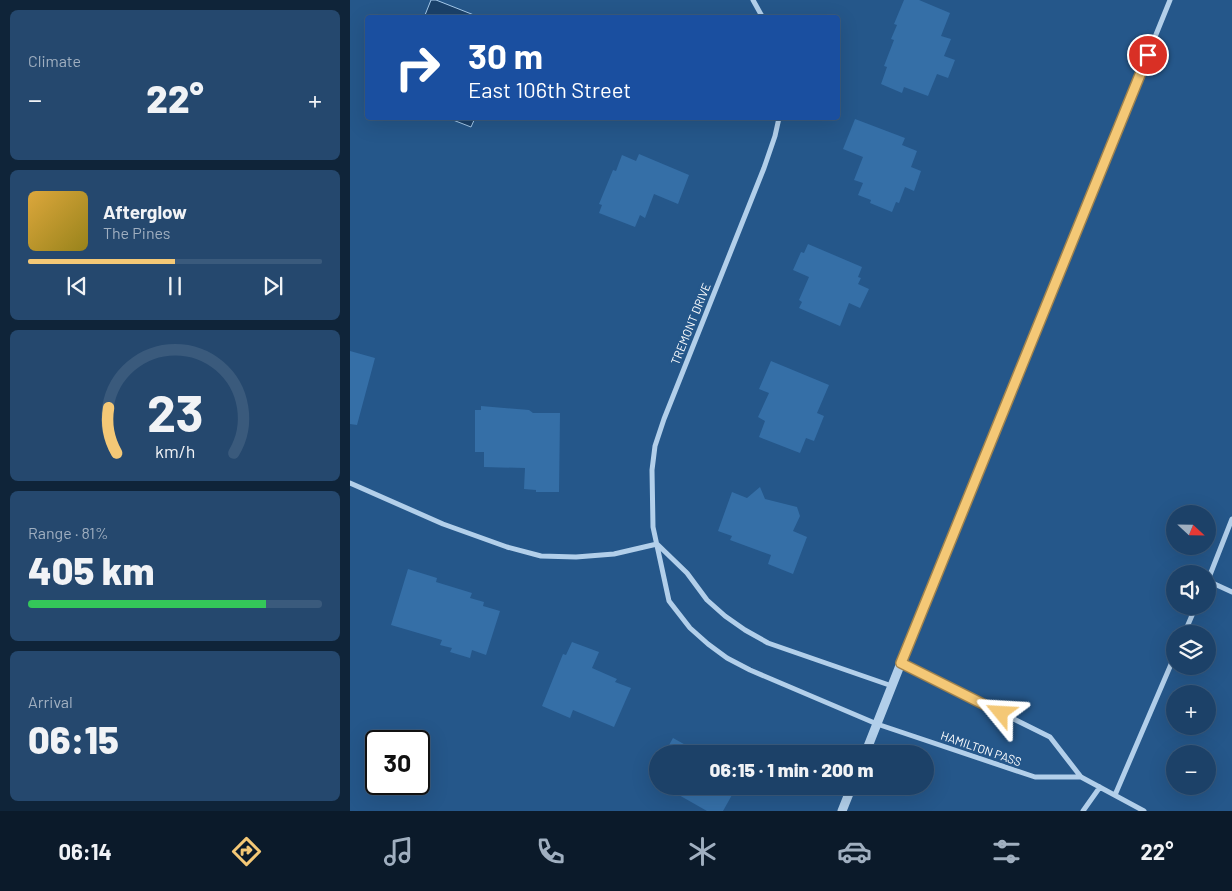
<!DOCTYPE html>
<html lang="en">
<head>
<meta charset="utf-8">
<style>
  :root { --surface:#1c4168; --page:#25486e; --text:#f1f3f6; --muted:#a0afc0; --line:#3a5a7c; --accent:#f4c876 }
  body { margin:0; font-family:Barlow,sans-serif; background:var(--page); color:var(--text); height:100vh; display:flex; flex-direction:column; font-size:19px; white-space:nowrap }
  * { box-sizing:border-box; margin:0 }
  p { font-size:16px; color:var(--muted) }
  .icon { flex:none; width:28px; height:28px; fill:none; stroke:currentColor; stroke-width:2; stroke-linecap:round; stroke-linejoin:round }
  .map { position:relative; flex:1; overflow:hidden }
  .drawer { display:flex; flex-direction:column; gap:10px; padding:10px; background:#0f2439; width:350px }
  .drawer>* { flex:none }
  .guide { position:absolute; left:15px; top:15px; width:475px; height:105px; border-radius:5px; box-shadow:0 5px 20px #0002,0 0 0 1px var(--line); background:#1a4fa0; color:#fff; overflow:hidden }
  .needle { width:32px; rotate:112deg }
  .fabs { position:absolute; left:816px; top:505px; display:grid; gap:10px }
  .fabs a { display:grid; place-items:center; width:50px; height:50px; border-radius:50%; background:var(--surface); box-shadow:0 5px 20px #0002,0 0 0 1px var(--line); font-size:25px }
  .speed { position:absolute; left:15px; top:730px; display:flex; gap:10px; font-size:25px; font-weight:700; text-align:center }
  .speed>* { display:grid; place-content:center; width:65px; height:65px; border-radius:50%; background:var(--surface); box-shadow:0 5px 20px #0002,0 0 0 1px var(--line); line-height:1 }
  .speed .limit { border:2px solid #111; border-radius:8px; background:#fff; color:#111 }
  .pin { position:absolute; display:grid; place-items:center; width:42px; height:42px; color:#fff; margin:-21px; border:2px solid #fff; border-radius:50%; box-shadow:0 1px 5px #0007 }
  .me { position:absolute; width:55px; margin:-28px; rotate:297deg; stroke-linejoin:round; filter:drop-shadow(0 0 4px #0008) }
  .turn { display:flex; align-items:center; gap:18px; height:105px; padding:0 20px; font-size:22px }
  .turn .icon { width:65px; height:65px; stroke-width:2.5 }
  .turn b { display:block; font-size:35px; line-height:42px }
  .big { font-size:38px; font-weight:800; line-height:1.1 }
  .drawer .widget { flex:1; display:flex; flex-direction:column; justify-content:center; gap:8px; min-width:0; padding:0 18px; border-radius:8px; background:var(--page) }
  .drawer .dial { align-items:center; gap:0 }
  .dial svg { height:130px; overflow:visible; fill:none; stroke:var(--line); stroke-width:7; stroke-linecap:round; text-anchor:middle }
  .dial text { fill:var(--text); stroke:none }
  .song { display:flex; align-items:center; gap:15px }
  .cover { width:60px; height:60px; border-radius:8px; background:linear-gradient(135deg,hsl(40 70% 55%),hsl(50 70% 35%)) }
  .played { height:5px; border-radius:2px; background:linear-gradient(90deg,var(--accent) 50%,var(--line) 50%) }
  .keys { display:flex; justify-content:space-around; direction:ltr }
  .heat { display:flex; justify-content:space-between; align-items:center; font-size:28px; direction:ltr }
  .charge { height:8px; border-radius:4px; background:linear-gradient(90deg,#34c759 81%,var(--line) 0) }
  .trip { position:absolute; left:299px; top:745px; width:285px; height:50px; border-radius:25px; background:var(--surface); box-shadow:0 5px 20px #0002,0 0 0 1px var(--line); font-weight:800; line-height:50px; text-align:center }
  .menu { display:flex; height:80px; justify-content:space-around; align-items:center; background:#0b1a2a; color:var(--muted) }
  .menu .icon { width:35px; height:35px }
  .menu .on { color:var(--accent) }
  .menu b { font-size:22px; color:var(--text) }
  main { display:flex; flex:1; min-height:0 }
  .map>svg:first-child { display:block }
  .water { fill:#1a416a; stroke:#a6caeb }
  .building { fill:#356fa7 }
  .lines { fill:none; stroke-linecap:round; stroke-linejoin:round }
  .minor { stroke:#b2cfea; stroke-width:5 }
  .tertiary { stroke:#b2cfea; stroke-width:9 }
  .route-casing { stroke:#9f824d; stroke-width:12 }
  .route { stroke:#f4c876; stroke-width:9 }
  .labels { text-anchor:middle; stroke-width:5; stroke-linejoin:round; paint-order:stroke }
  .street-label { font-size:12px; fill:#fff; stroke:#25578a }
</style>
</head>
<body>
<main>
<section class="drawer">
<div class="widget"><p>Climate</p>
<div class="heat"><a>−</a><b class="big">22°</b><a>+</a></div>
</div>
<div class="widget">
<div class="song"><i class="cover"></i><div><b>Afterglow</b><p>The Pines</p></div></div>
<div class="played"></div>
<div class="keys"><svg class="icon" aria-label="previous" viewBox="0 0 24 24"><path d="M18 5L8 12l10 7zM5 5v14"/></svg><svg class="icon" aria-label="pause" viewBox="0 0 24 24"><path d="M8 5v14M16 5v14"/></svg><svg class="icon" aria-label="next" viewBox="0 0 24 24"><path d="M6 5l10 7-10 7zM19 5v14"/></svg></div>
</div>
<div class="widget dial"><svg viewBox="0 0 100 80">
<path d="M14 69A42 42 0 1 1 86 69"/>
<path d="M14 69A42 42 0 0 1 9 41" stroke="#f4c876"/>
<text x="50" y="56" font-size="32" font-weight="700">23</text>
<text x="50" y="72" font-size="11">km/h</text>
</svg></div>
<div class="widget"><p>Range · 81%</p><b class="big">405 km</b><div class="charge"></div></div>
<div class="widget"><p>Arrival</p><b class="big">06:15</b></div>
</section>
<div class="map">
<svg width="882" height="811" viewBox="0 0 882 811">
  <rect width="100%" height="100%" fill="#25578a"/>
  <path class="water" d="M81 0H86L129 17H81L75 15Z
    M104 118H125L121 127 103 120Z"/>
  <path class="building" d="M554 0H569L600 13 591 36 601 39 594 56 605 60 598 78 587 74 578 96 554 87 552 93 531 84 537 67 534 66 544 40 541 39 547 25 544 24Z
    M505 119 555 138 552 145 567 151 561 167 571 171 564 191 555 187 549 203 546 202 542 212 520 203 521 200 508 195 513 183 504 180 513 157 493 149Z
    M289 154 339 175 328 204 304 194 295 218 290 215 285 227 249 213 252 205 249 204 263 170 266 171 272 155 286 161Z
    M458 244 512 267 508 277 511 278 508 284 519 289 510 308 499 303 490 326 449 308 452 302 449 300 459 277 443 270 451 252 454 253Z
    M0 351 25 358 7 425 0 424Z
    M421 361 479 385 467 413 474 416 464 441 456 438 450 453 409 437 415 421 408 417 419 393 409 389Z
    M131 406 179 410 183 413H210L209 492H186V490L174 489 175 468 134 467V452H125V410H131Z
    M410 487 415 499 447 507 450 516 443 531 457 537 443 574 418 564 421 555 380 540 382 536 368 531 382 492 397 498Z
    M58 569 87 578 86 582 122 593 120 598 134 602 133 606 150 611 136 655 122 650 120 658 100 652 102 648 90 645 92 640 41 625Z
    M222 642 249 652 242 668 267 679 265 682 281 688 264 727 223 710 220 718 192 706 213 654 216 655Z
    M323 738 350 753V754H314Z
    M308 765V783L300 779Z
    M313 786H387L373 811H357Z"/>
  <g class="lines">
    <path class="minor" d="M403 0 413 18
      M429 118 425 136 414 168 314 419 305 446 302 470 303 527 319 601 340 628 358 644 377 658 400 670 527 724 685 777H731
      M0 483 93 524 157 547 191 556 226 557 264 554 307 544
      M307 544 337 573 357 600 375 616 395 630 418 643 542 686
      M858 580 882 519
      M858 581 882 592
      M834 634 846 606
      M765 795 825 655
      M733 811 750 787
      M794 811 731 777 700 737 551 663 820 0"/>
    <path class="tertiary" d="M515 754 551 663
      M492 811 502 786"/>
  </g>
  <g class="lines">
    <g class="route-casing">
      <path id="route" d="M651 713 551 663 798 55"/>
    </g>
    <use href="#route" class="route"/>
  </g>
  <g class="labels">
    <g class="street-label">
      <text transform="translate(341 324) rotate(-68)" y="4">TREMONT DRIVE</text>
      <text transform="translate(631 749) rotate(19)" y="4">HAMILTON PASS</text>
    </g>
  </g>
</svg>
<div class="fabs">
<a><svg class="needle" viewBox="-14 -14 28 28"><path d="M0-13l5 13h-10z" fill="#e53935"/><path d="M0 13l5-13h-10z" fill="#a0afc0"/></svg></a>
<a><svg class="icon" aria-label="sound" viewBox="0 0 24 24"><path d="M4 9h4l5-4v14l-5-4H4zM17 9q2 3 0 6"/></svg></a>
<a><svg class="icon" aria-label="layers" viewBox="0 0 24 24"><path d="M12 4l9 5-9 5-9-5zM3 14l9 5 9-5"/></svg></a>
<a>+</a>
<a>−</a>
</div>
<div class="speed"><div class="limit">30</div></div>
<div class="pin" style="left:798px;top:55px;background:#d93025"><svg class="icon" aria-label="arrive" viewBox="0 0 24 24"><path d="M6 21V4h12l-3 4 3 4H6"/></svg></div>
<svg class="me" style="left:651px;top:713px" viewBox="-20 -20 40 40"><path d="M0-17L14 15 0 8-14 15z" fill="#f4c876" stroke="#fff" stroke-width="4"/></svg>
<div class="trip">06:15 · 1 min · 200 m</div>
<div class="guide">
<div class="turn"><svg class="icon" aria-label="right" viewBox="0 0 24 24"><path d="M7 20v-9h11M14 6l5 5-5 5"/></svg><div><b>30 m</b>East 106th Street</div></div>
</div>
</div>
</main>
<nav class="menu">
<b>06:14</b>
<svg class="icon on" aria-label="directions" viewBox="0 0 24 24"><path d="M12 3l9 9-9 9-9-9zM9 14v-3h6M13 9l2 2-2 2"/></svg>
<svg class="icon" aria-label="music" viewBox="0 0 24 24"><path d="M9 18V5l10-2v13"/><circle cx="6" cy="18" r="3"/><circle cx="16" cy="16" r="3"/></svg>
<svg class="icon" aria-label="phone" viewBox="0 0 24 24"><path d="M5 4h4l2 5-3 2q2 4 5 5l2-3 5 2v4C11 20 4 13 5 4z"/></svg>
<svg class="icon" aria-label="climate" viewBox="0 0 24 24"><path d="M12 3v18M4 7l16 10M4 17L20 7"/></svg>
<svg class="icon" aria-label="car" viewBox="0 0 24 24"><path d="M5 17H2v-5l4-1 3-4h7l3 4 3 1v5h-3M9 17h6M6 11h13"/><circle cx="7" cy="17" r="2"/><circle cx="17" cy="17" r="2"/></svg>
<svg class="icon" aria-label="filters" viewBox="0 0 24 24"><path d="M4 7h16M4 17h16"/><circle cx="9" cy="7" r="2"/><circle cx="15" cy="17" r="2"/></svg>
<b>22°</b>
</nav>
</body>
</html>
